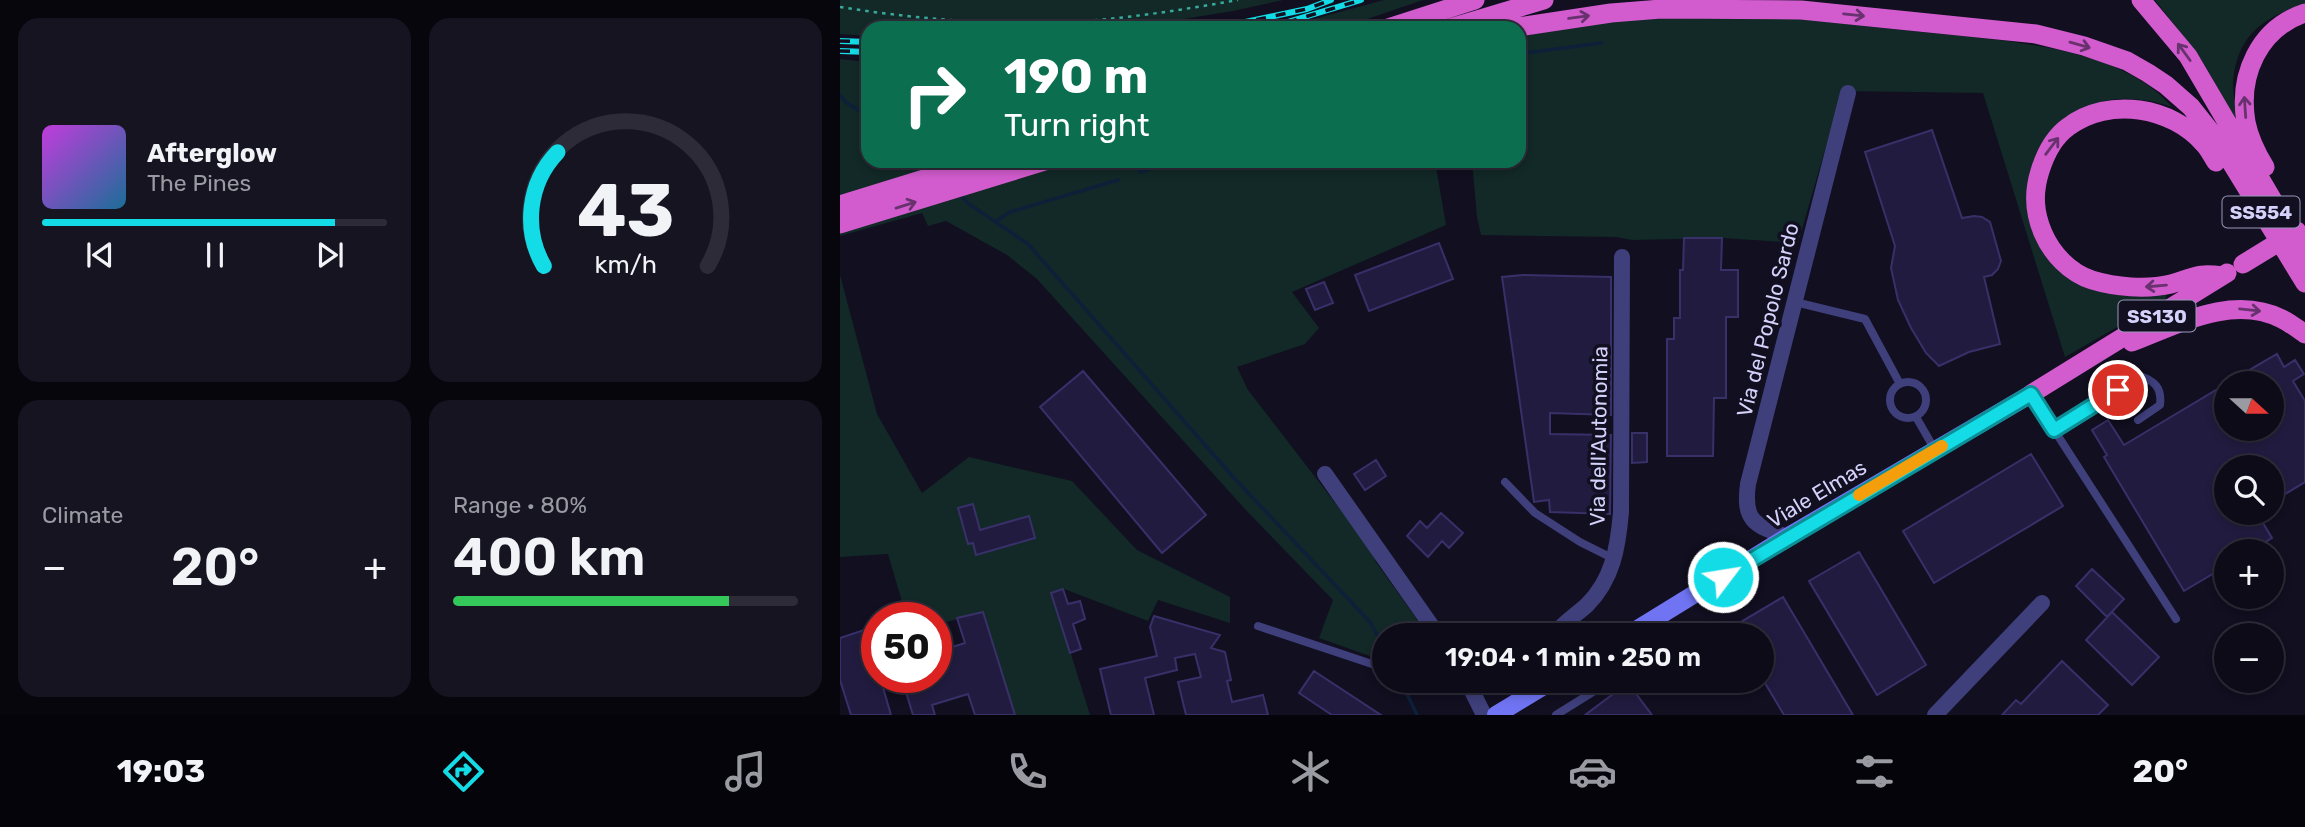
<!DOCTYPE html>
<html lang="en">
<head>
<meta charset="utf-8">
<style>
  :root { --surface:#0d0b18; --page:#161421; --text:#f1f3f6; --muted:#9a9ba2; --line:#2d2b37; --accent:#13dce6 }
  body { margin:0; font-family:Rubik,sans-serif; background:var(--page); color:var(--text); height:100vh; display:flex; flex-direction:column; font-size:26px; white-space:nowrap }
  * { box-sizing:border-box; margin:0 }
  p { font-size:23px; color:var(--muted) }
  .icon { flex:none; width:38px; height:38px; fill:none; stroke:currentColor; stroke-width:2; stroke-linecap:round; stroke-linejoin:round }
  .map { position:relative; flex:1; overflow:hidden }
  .details { display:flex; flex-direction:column; gap:18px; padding:18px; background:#07060d; width:840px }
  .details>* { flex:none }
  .banner { position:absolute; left:21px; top:21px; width:665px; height:147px; border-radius:21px; box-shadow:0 4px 10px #0003,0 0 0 2px var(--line); background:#0b6e4f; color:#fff; overflow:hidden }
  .needle { width:46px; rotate:111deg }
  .tools { position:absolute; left:1374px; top:371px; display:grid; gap:14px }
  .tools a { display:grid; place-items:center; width:70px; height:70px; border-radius:50%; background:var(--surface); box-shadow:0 4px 10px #0003,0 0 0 2px var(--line); font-size:35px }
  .speed { position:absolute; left:21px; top:602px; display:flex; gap:14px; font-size:35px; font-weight:700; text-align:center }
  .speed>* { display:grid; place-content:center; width:91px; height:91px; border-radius:50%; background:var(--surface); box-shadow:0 4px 10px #0003,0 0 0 2px var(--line); line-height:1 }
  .speed .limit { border:10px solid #d22; background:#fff; color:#111 }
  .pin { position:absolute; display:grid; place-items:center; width:60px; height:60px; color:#fff; margin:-30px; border:4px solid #fff; border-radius:50%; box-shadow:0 2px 7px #0007 }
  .me { position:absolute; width:77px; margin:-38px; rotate:59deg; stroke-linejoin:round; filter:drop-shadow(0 0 5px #0008) }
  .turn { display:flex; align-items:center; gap:24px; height:147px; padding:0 28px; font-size:32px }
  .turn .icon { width:91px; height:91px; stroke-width:2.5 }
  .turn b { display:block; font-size:49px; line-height:60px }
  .big { font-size:52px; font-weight:600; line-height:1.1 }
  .details .tile { flex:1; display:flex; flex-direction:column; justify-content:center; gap:10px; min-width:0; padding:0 24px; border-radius:21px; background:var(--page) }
  .details .dial { align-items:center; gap:0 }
  .dial svg { height:182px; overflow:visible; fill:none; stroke:var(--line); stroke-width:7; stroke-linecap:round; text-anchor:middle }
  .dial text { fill:var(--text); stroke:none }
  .song { display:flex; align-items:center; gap:21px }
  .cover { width:84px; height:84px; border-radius:10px; background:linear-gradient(135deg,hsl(290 70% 55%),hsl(200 70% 35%)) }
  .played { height:7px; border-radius:4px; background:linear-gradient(90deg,var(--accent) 85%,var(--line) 85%) }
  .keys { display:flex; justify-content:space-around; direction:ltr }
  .heat { display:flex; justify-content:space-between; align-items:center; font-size:38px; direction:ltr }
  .charge { height:10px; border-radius:5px; background:linear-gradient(90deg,#34c759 80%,var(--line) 0) }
  .details .tiles { flex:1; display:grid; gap:18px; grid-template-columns:repeat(2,1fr) }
  .trip { position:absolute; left:532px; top:623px; width:402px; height:70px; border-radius:35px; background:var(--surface); box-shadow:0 4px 10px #0003,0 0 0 2px var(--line); font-weight:600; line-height:70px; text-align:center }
  .dock { display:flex; height:112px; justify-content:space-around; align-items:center; background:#05040a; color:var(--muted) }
  .dock .icon { width:49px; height:49px }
  .dock .active { color:var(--accent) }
  .dock b { font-size:32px; color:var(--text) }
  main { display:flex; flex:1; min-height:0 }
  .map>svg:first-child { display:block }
  .green { fill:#122927 }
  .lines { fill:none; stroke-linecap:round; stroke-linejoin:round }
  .stream { stroke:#0d203a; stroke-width:3.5 }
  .building { fill:#211c3f; stroke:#383069; stroke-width:2 }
  .path { stroke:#38a99c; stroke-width:2.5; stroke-dasharray:3.5 5; stroke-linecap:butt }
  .service { stroke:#3e3f7b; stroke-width:8 }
  .minor { stroke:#3e3f7b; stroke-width:16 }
  .secondary { stroke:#7074f3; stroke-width:18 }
  .trunk { stroke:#d25cce; stroke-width:19 }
  .rail-casing { stroke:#13dce6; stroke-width:6 }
  .rail { stroke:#110f20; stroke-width:3.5; stroke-dasharray:10; stroke-linecap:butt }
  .trunk-bridge { stroke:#d25cce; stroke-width:19 }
  .oneway { stroke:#68326e }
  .route-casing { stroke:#0c8f96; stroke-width:18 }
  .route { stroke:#13dce6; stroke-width:12 }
  .slow { stroke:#f59e0b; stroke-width:12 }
  .labels { text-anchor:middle; stroke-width:7; stroke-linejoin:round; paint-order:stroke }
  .shield { fill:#110f20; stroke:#9a97b9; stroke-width:2 }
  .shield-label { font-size:19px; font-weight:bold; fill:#d4d1fb }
  .street-label { font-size:21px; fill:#d4d1fb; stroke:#110f20 }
</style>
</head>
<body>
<main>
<section class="details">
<div class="tiles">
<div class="tile">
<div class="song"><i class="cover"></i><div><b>Afterglow</b><p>The Pines</p></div></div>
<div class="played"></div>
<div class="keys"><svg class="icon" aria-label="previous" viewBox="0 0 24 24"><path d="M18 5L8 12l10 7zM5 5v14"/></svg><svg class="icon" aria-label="pause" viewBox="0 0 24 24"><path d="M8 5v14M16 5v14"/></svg><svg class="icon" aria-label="next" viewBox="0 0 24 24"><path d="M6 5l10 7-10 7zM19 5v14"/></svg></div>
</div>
<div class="tile dial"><svg viewBox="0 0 100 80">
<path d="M14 69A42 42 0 1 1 86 69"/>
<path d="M14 69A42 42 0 0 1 20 19" stroke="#13dce6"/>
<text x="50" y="56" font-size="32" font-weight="700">43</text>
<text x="50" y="72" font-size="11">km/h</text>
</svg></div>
<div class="tile"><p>Climate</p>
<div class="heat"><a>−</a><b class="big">20°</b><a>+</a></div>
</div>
<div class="tile"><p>Range · 80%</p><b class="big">400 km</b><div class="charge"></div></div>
</div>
</section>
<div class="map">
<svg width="1465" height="715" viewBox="0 0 1465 715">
  <rect width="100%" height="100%" fill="#110f20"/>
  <path class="green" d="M0 0H443L393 11 288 28H28V36L0 34Z
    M544 0H583L501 28H440Z
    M1315 0H1465V3C1424 18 1398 33 1393 81 1392 94 1397 106 1396 119L1361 59Z
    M938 17C989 22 1040 28 1092 33 1160 40 1257 46 1313 89 1320 94 1326 101 1332 107 1308 99 1276 94 1251 106 1242 110 1201 166 1192 178L1230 279C1271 298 1283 297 1326 294V299L1225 357 1143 93 1002 91 958 243 882 238 792 240 776 237 641 235 637 217 632 161H679V32L773 19Z
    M0 59 28 62V161H595L606 225 452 292 479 328 465 344 397 367 408 390 530 548 536 562 588 635H544V661L479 638 493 600 404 508 197 279 167 255 106 221 88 226 82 213 0 236Z
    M0 275 37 414 82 493 129 457 232 481 297 550 390 597V623L318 600 308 621 224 589 212 593 250 715H175L143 612 96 625V618H64L65 612 48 554 0 557Z"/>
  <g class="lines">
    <path class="stream" d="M679 54 761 43
      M0 95 6 102 28 117
      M86 161 94 168
      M300 172 337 161
      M119 194 129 204 188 244 396 480 530 622 544 647
      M155 222 170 212 278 180
      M561 681 577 715"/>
  </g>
  <path class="building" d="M1092 130 1122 218 1134 216 1142 217 1150 222 1161 261 1158 269 1152 275 1144 277 1160 344 1129 352 1099 366 1086 353 1071 328 1058 300 1051 268 1055 246 1025 152Z
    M844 238H882L881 270H898V317H886V398H874L873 456H827V339H834V318H840V270H843Z
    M599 243 613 279 529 311 515 275Z
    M683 275 771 277V415L710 413V434L771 435 770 514 710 512 709 500 694 502 662 277Z
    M484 282 493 303 475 310 466 289Z
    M1437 354 1444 367 1455 360 1464 374 1453 381 1465 401V482L1432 502V467H1386V513H1417L1432 538 1410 551H1386V566L1344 591 1264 457 1267 455 1252 430 1268 420 1284 445 1386 384V429H1432V383H1387Z
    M243 371 366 515 322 553 200 407Z
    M792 433H807V462L792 463Z
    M1191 454 1223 506 1094 583 1063 531Z
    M536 460 546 476 525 490 514 474Z
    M133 504 140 530 189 516 195 538 136 555 133 543 128 544 118 508Z
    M601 513 623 533 609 548 602 541 588 557 567 536 580 521 587 528Z
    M1019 552 1086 665 1037 695 969 581Z
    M1252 569 1284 599 1267 617 1236 586Z
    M223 589 228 604 240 601 245 619 233 624 241 649 230 653 211 593Z
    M943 597 1013 715H944L922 678V635H879Z
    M143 612 175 715H135L128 694 92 705 95 715H73L65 689 96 679V652L125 643 117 618Z
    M1272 612 1319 657 1292 685 1246 640Z
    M314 616 380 635 371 648 385 652 391 680 387 681 392 702 423 695 428 715H346L338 682 361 677 355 654 335 658 337 670 305 678 314 715H271L260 669 317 656 310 627Z
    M24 630 37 668V677H40L51 715H11L0 680V638Z
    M1222 661 1268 705 1258 715H1162L1176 700 1181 704Z
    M474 671 541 715H492L459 693Z
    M788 683 812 715H745Z"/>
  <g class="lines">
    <path class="path" d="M0 7C63 17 127 23 191 23 260 23 330 12 398 0"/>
    <path class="service" d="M955 302 1025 319 1060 384
      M1050 400a18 18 0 1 1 36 0a18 18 0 1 1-36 0Z
      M1191 394 1336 619
      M1076 417 1095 450
      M1214 431 1300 376C1315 381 1322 388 1320 405L1298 420
      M665 482 695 513 740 542 774 559
      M418 626 544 668
      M597 681 629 688
      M751 681 756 690 772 681
      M716 715 756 690"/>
    <path class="minor" d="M485 474 598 635
      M947 537C914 525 903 521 908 484L1008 93
      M714 635C723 623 736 615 747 605 773 579 778 547 781 512L782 257
      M627 681 644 715
      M1095 715 1202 603"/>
    <path class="secondary" d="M788 635 947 537 1191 394
      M656 715 712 681"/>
    <path class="trunk" d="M1301 0 1348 56 1465 255
      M548 28 635 0
      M610 28 704 0
      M671 28 771 13 821 9 961 10 1196 34 1244 46 1287 61 1308 73 1326 85 1351 107 1378 141 1465 283
      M1376 162C1372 156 1369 149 1364 144 1332 107 1269 96 1228 127 1214 137 1205 155 1200 171 1193 193 1194 212 1203 233 1212 254 1230 273 1252 280 1275 287 1306 290 1331 284 1354 278 1356 272 1382 276
      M1425 167C1417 154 1409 137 1406 122 1398 75 1419 28 1465 13
      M0 205 142 161
      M0 224 205 161
      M1292 342C1339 324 1393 294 1442 319 1450 323 1458 329 1465 334
      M1191 394 1387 273"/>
    <g class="rail-casing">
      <path id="rail" d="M377 28 467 9 491 0
        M428 28 521 0
        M0 41 28 42
        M0 51 28 52"/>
    </g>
    <use href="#rail" class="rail"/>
    <path class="trunk-bridge" d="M1403 264 1457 231"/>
  </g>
  <defs><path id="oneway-shaft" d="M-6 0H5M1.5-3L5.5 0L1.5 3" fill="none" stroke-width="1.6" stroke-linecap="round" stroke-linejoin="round" transform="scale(1.75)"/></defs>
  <g class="oneway">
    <use href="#oneway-shaft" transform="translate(1014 15) rotate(6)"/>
    <use href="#oneway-shaft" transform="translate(739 17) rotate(-8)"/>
    <use href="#oneway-shaft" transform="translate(1240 45) rotate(16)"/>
    <use href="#oneway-shaft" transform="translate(1344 52) rotate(-126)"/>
    <use href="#oneway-shaft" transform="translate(1405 107) rotate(-94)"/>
    <use href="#oneway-shaft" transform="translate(1212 146) rotate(-53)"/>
    <use href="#oneway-shaft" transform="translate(66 205) rotate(-17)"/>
    <use href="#oneway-shaft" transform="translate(1316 286) rotate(175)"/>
    <use href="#oneway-shaft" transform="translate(1410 310) rotate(6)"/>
  </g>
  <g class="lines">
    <g class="route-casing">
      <path id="route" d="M883 577 1191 394 1214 430 1278 390"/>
    </g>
    <use href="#route" class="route"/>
    <path class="slow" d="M1019 495 1102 446"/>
  </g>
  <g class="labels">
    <g class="shield">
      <rect x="1382.5" y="196.5" width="77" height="31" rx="5"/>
      <rect x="1278.5" y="300.5" width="77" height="31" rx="5"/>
    </g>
    <g class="shield-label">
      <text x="1421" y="219">SS554</text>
      <text x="1317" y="323">SS130</text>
    </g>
    <g class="street-label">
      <text transform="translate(928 320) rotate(-76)" y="7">Via del Popolo Sardo</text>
      <text transform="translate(759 436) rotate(-89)" y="7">Via dell'Autonomia</text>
      <text transform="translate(977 494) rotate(-31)" y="7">Viale Elmas</text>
    </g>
  </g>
</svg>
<div class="tools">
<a><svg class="needle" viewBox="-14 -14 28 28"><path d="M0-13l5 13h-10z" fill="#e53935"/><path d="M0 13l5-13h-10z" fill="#9a9ba2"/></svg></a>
<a><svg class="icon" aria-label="search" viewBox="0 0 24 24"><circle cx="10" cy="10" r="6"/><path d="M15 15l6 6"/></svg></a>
<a>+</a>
<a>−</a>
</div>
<div class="speed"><div class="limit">50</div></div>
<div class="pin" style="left:1278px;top:390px;background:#d93025"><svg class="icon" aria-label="arrive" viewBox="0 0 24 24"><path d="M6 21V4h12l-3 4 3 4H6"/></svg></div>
<svg class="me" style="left:883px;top:577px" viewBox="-20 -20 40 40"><circle r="17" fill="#13dce6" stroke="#fff" stroke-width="3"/><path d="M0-11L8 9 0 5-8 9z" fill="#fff"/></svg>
<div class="trip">19:04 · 1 min · 250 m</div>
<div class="banner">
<div class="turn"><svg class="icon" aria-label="right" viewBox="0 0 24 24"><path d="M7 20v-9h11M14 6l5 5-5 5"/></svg><div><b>190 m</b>Turn right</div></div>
</div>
</div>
</main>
<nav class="dock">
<b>19:03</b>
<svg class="icon active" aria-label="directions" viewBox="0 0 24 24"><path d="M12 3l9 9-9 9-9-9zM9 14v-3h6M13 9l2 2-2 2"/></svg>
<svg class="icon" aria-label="music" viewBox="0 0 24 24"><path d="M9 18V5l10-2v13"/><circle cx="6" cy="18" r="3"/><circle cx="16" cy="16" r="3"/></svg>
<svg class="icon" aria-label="phone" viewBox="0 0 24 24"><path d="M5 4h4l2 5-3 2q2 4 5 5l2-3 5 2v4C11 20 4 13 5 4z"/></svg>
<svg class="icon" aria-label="climate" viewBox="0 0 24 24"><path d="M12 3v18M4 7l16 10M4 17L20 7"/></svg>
<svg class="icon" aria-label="car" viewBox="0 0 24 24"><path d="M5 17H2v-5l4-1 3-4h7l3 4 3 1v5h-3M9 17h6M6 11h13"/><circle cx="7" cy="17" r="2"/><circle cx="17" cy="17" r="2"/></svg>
<svg class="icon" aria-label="filters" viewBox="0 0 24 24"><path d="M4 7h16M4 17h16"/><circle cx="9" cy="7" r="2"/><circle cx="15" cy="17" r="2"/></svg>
<b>20°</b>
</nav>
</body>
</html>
